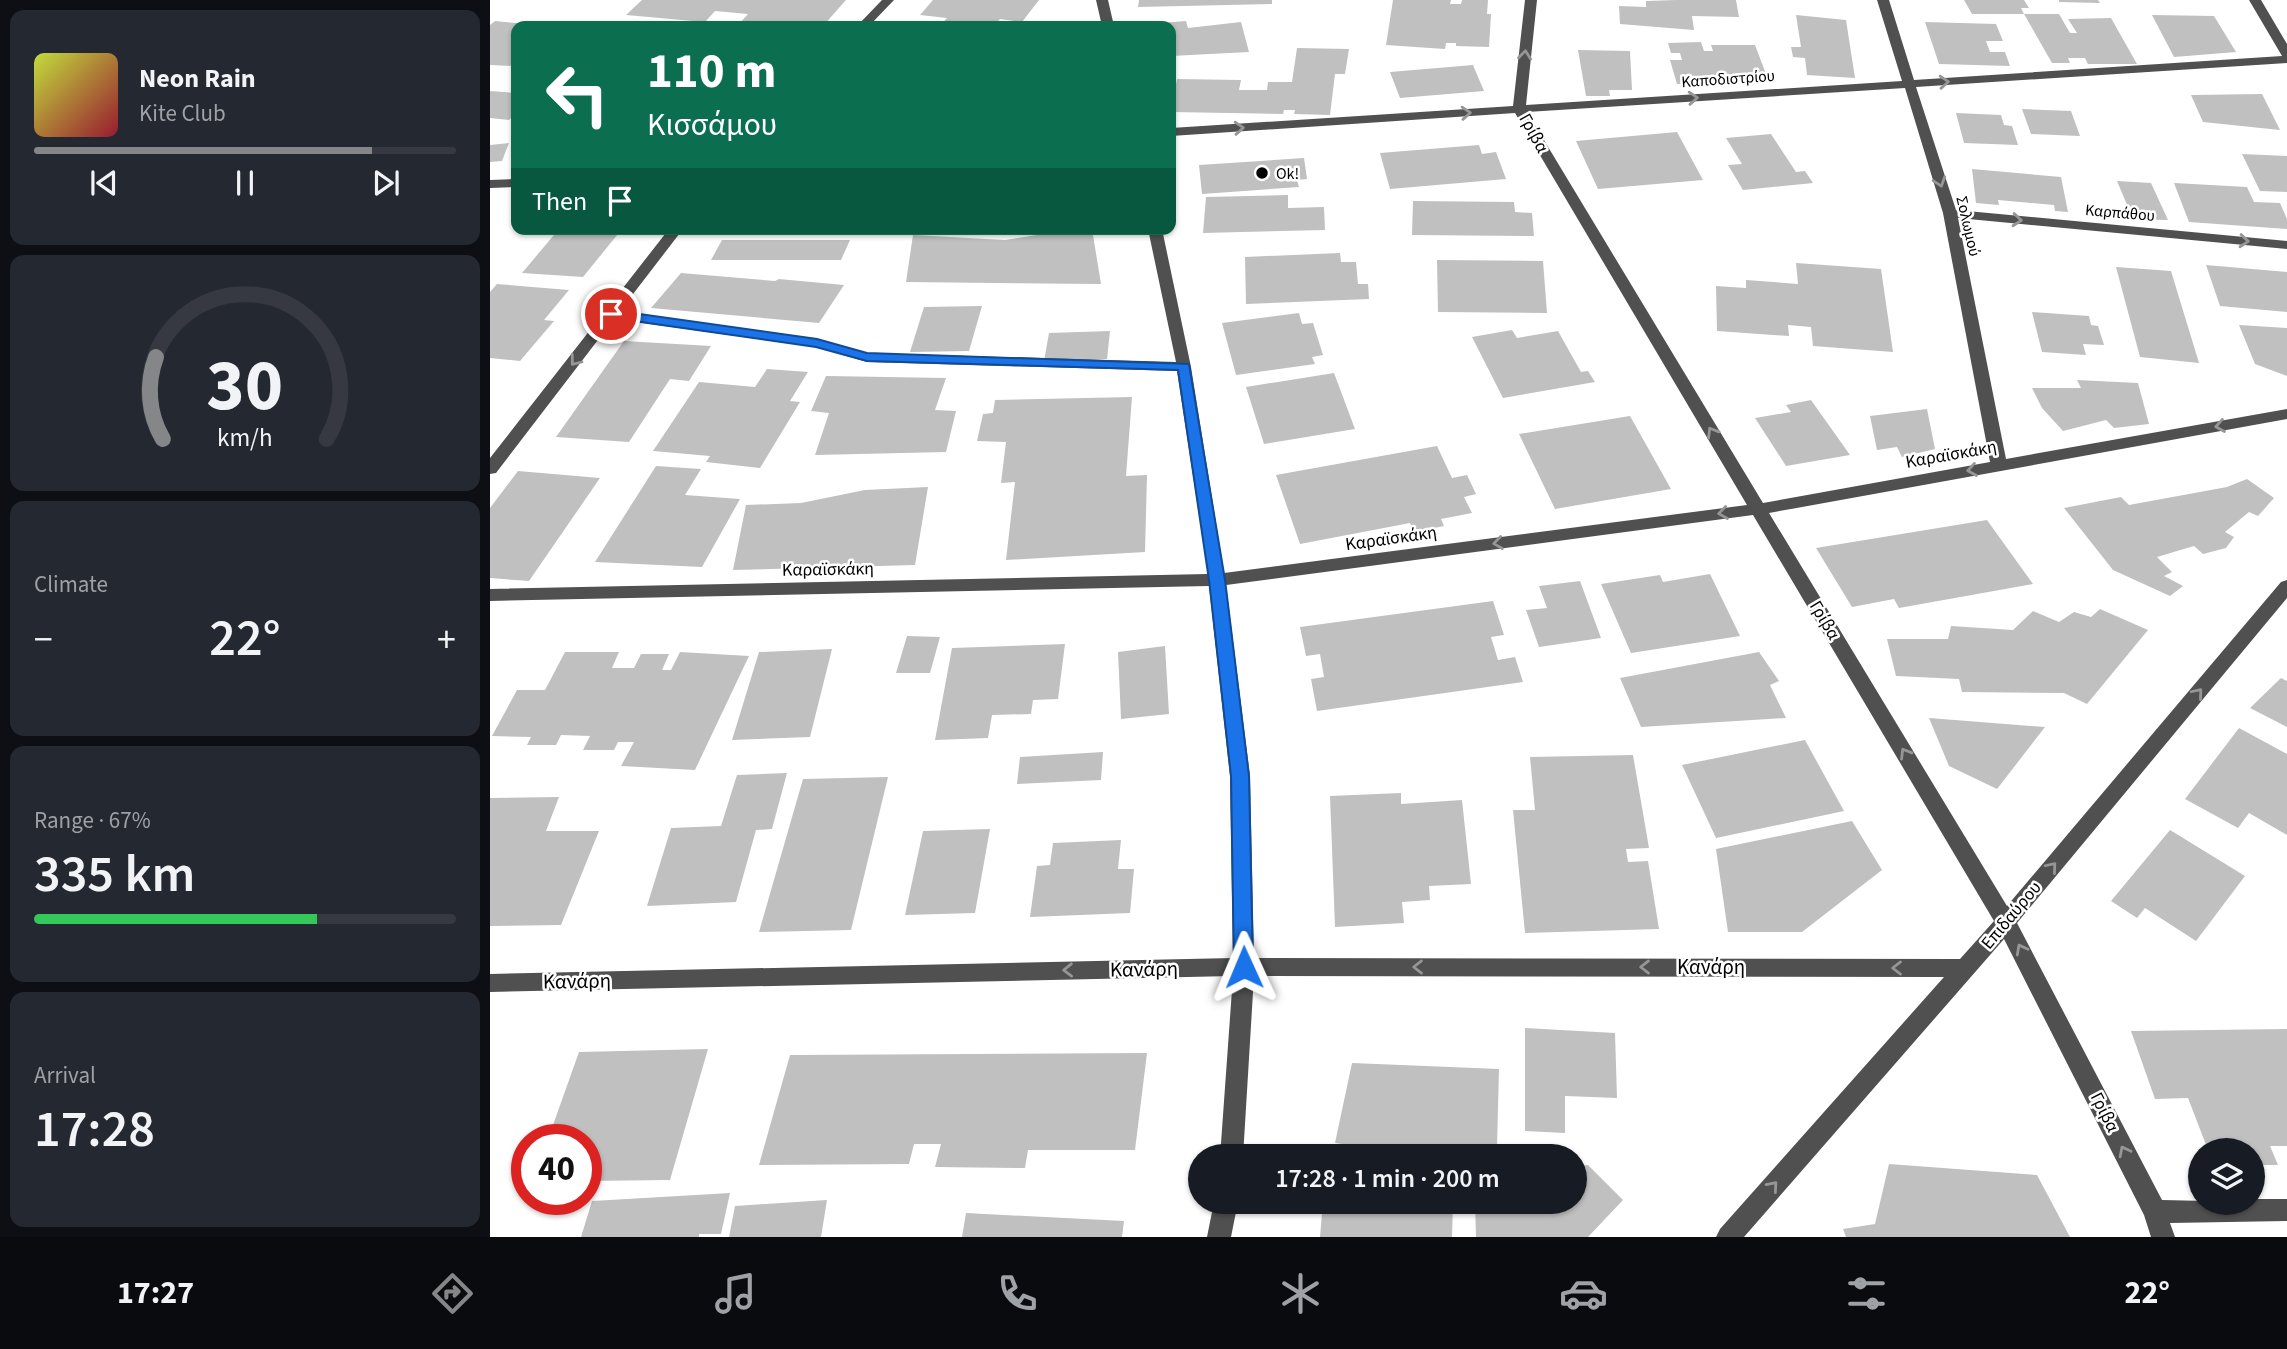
<!DOCTYPE html>
<html lang="en">
<head>
<meta charset="utf-8">
<style>
  :root { --surface:#171b24; --page:#242831; --text:#f1f3f6; --muted:#9ea1a6; --line:#363941; --accent:#858687 }
  body { margin:0; font-family:"Source Sans 3",sans-serif; background:var(--page); color:var(--text); height:100vh; display:flex; flex-direction:column; font-size:26px; white-space:nowrap }
  * { box-sizing:border-box; margin:0 }
  p { font-size:23px; color:var(--muted) }
  .icon { flex:none; width:38px; height:38px; fill:none; stroke:currentColor; stroke-width:2; stroke-linecap:round; stroke-linejoin:round }
  .map { position:relative; flex:1; overflow:hidden }
  .sheet { display:flex; flex-direction:column; gap:10px; padding:10px; background:#0d0f14; width:490px }
  .sheet>* { flex:none }
  .hud { position:absolute; left:21px; top:21px; width:665px; height:214px; border-radius:14px; box-shadow:0 2px 5px #0004; background:#0b6e4f; color:#fff; overflow:hidden }
  .tools { position:absolute; left:1698px; top:1138px; display:grid; gap:14px }
  .tools a { display:grid; place-items:center; width:77px; height:77px; border-radius:50%; background:var(--surface); box-shadow:0 2px 5px #0004; font-size:35px }
  .speed { position:absolute; left:21px; top:1124px; display:flex; gap:14px; font-size:35px; font-weight:700; text-align:center }
  .speed>* { display:grid; place-content:center; width:91px; height:91px; border-radius:50%; background:var(--surface); box-shadow:0 2px 5px #0004; line-height:1 }
  .speed .limit { border:10px solid #d22; background:#fff; color:#111 }
  .pin { position:absolute; display:grid; place-items:center; width:60px; height:60px; color:#fff; margin:-30px; border:4px solid #fff; border-radius:50%; box-shadow:0 2px 7px #0007 }
  .me { position:absolute; width:77px; margin:-38px; rotate:359deg; stroke-linejoin:round; filter:drop-shadow(0 0 5px #0008) }
  .turn { display:flex; align-items:center; gap:24px; height:147px; padding:0 21px; font-size:32px }
  .turn .icon { width:91px; height:91px; stroke-width:2.5 }
  .turn b { display:block; font-size:49px; line-height:60px }
  .then { display:flex; align-items:center; height:66px; padding:0 21px; background:#0003; gap:14px; font-size:26px }
  .big { font-size:52px; font-weight:600; line-height:1.1 }
  .sheet .widget { flex:1; display:flex; flex-direction:column; justify-content:center; gap:10px; min-width:0; padding:0 24px; border-radius:14px; background:var(--page) }
  .sheet .dial { align-items:center; gap:0 }
  .dial svg { height:182px; overflow:visible; fill:none; stroke:var(--line); stroke-width:7; stroke-linecap:round; text-anchor:middle }
  .dial text { fill:var(--text); stroke:none }
  .song { display:flex; align-items:center; gap:21px }
  .cover { width:84px; height:84px; border-radius:10px; background:linear-gradient(135deg,hsl(70 70% 55%),hsl(350 70% 35%)) }
  .played { height:7px; border-radius:4px; background:linear-gradient(90deg,var(--accent) 80%,var(--line) 80%) }
  .keys { display:flex; justify-content:space-around; direction:ltr }
  .heat { display:flex; justify-content:space-between; align-items:center; font-size:38px; direction:ltr }
  .charge { height:10px; border-radius:5px; background:linear-gradient(90deg,#34c759 67%,var(--line) 0) }
  .trip { position:absolute; left:698px; top:1144px; width:399px; height:70px; border-radius:35px; background:var(--surface); box-shadow:0 2px 5px #0004; font-weight:600; line-height:70px; text-align:center }
  .menu { display:flex; height:112px; justify-content:space-around; align-items:center; background:#090b0e; color:var(--muted) }
  .menu .icon { width:49px; height:49px }
  .menu .active { color:var(--accent) }
  .menu b { font-size:32px; color:var(--text) }
  main { display:flex; flex:1; min-height:0 }
  .map>svg:first-child { display:block }
  .building { fill:#c0c0c0 }
  .lines { fill:none; stroke-linecap:round; stroke-linejoin:round }
  .minor { fill:#505050; fill-rule:evenodd }
  .oneway { stroke:#969696 }
  .route { fill:#1a73e8; stroke:#114b97; stroke-width:2 }
  .poi-dot { fill:#000; stroke:#fff; stroke-width:2.5 }
  .labels { text-anchor:middle; stroke-width:5; stroke-linejoin:round; paint-order:stroke }
  .far-street-label { font-size:16px; fill:#000; stroke:#fff }
  .far-poi-label { font-size:16px; fill:#000; stroke:#fff; text-anchor:start }
  .street-label { font-size:18px; fill:#000; stroke:#fff }
  .near-street-label { font-size:21px; fill:#000; stroke:#fff }
</style>
</head>
<body>
<main>
<section class="sheet">
<div class="widget">
<div class="song"><i class="cover"></i><div><b>Neon Rain</b><p>Kite Club</p></div></div>
<div class="played"></div>
<div class="keys"><svg class="icon" aria-label="previous" viewBox="0 0 24 24"><path d="M18 5L8 12l10 7zM5 5v14"/></svg><svg class="icon" aria-label="pause" viewBox="0 0 24 24"><path d="M8 5v14M16 5v14"/></svg><svg class="icon" aria-label="next" viewBox="0 0 24 24"><path d="M6 5l10 7-10 7zM19 5v14"/></svg></div>
</div>
<div class="widget dial"><svg viewBox="0 0 100 80">
<path d="M14 69A42 42 0 1 1 86 69"/>
<path d="M14 69A42 42 0 0 1 11 33" stroke="#858687"/>
<text x="50" y="56" font-size="32" font-weight="700">30</text>
<text x="50" y="72" font-size="11">km/h</text>
</svg></div>
<div class="widget"><p>Climate</p>
<div class="heat"><a>−</a><b class="big">22°</b><a>+</a></div>
</div>
<div class="widget"><p>Range · 67%</p><b class="big">335 km</b><div class="charge"></div></div>
<div class="widget"><p>Arrival</p><b class="big">17:28</b></div>
</section>
<div class="map">
<svg width="1797" height="1237" viewBox="0 0 1797 1237">
  <rect width="100%" height="100%" fill="#fff"/>
  <path class="building" d="M152 0H356L333 26 249 24 258 14 225 11 215 22 136 15Z
    M443 0H549L532 22 510 19 504 26H450L457 18 430 15Z
    M649 0H782V4L648 7Z
    M903 0H961L960 4H971L972 0H998L997 14H1001L999 47 966 46V43H956L955 49 896 45Z
    M1186 0H1246L1249 17 1202 16 1204 30 1130 24 1129 6 1156 7V1Z
    M1474 0H1534L1539 8H1531L1534 14H1482Z
    M1569 0H1608L1610 3 1569 2Z
    M1534 14H1569L1580 33H1587L1578 19 1621 18 1647 64H1598L1595 58H1578L1580 63H1562Z
    M1306 15 1356 20 1365 78 1317 75 1315 58 1303 57 1301 47H1311Z
    M1662 15 1724 16 1746 52 1684 57Z
    M5 21 36 24 26 26V61L20 66 0 65V25Z
    M696 21 698 28 751 22 759 52 681 56V26L658 24Z
    M1435 22 1506 24 1513 41H1496L1500 52H1515L1520 66 1449 64Z
    M1211 42 1214 51H1223L1221 45H1265L1279 82 1187 84 1180 60H1192L1190 53H1181L1178 43Z
    M807 48 859 49 855 74H845L840 115 804 114 805 110H794L793 114 681 112 687 79 751 80 749 90H777L778 82H802Z
    M1088 50 1140 51 1142 90H1119L1120 96H1096Z
    M983 65 994 91 910 98 900 72Z
    M0 91 26 93V113L19 120 0 118Z
    M1772 94 1790 130 1713 122 1701 95Z
    M1532 109 1581 111 1590 136 1541 134Z
    M1466 113 1511 115 1514 125 1522 126 1528 145 1474 143Z
    M1187 132 1213 180 1108 189 1086 141Z
    M1281 134 1306 172 1315 171 1323 183 1253 190 1238 165 1252 164 1236 138Z
    M19 143 12 161 0 162V145Z
    M989 145 992 154 1006 152 1016 179 900 189 890 153Z
    M1752 154 1797 156V192L1770 191Z
    M814 158 817 179 807 180 809 187 712 194 709 165Z
    M1482 169 1571 177 1578 212 1565 211 1564 205 1508 200 1509 205 1486 203Z
    M1627 181 1661 183 1678 220 1643 219Z
    M1684 183 1757 187 1764 202 1790 203 1797 219V229L1699 222Z
    M798 195V208L834 207 835 230 713 233 716 197Z
    M923 201 1024 202 1025 212 1042 213 1044 236 922 235Z
    M69 229 95 230 132 229 93 277 32 273Z
    M586 229H602L611 284 416 282 423 235 515 240Z
    M232 240H360L351 260H221Z
    M850 253 851 262H866L868 284H878L879 299 756 304 755 257Z
    M947 260 1053 261 1057 313 948 312Z
    M1306 263 1391 269 1403 352 1323 346 1321 327 1298 325 1299 336 1227 331 1226 286 1256 288V280L1308 284Z
    M1716 265 1797 272V312L1730 306Z
    M1626 267 1681 271 1709 363 1650 357Z
    M191 273 285 281 289 279 354 285 329 323 161 308Z
    M7 284 79 290 54 320 64 321 30 361 0 358V292Z
    M492 306 479 351 420 352 434 307Z
    M1542 312 1599 316 1601 325 1608 326 1614 345 1593 344 1596 355 1552 352Z
    M809 313 812 324 823 323 833 355 822 357 825 364 746 375 732 323Z
    M1749 325 1797 328V376L1765 364Z
    M1022 330 1027 338 1068 331 1091 372 1098 371 1105 382 1013 398 982 337Z
    M620 331 617 359 554 361 559 333Z
    M134 341 221 346 199 381 180 379 139 442 66 437Z
    M277 369 318 372 300 401 310 402 270 468 216 462 220 456 163 451 209 382 265 387Z
    M844 373 865 429 774 444 756 387Z
    M336 376 456 378 445 410 466 411 456 452 325 455 339 413 321 411Z
    M1587 380 1648 383 1659 424 1624 428 1616 420 1573 431 1552 408 1542 388H1591Z
    M642 397 636 476 657 475 655 552 516 560 525 482 511 483 516 442 487 441 493 414 503 413 505 400Z
    M1321 400 1360 455 1296 466 1265 418 1301 412 1296 405Z
    M1437 409 1445 449 1412 457 1407 447 1387 450 1380 416Z
    M1140 416 1181 489 1065 509 1029 434Z
    M947 446 962 478 977 475 986 494 974 497 982 513 951 519 954 526 924 532 920 523 810 544 786 475Z
    M166 466 211 469 195 495 250 499 212 567 105 562Z
    M28 471 110 478 39 581 0 578V508Z
    M1757 479 1784 498 1768 516 1759 512 1735 532 1744 537 1736 548 1713 554 1704 546 1667 557 1682 572 1674 576 1693 586 1680 596 1623 570 1574 508 1631 497 1639 505 1737 487Z
    M438 487 425 565 243 570 256 505 311 503 375 490Z
    M1497 520 1543 584 1409 608 1404 599 1362 607 1326 548Z
    M1220 574 1250 636 1141 653 1111 584 1170 575 1173 582Z
    M1090 581 1111 638 1049 647 1036 610 1057 608 1049 586Z
    M1003 601 1014 635 1001 637 1008 660 1025 657 1033 682 827 711 821 679 834 677 830 654 816 656 810 627Z
    M1610 609 1658 630 1597 704 1574 693 1472 692 1469 679 1406 676 1397 639H1458L1461 626 1523 630 1543 611 1569 622 1584 612 1601 617Z
    M417 636 450 637 440 673H406Z
    M575 644 568 699 543 700 541 714 502 715 498 738 445 740 462 648Z
    M675 646 679 714 631 719 628 652Z
    M342 649 320 737 242 740 269 652Z
    M75 652H129L122 668H144L151 654H179L172 670H181L190 652 259 656 205 770 131 766 144 742H128L124 750H93L100 736 71 735 66 745H37L41 737 2 736 27 690H55Z
    M1269 652 1289 681 1280 685 1296 718 1151 727 1130 678Z
    M1791 678 1797 681V727L1760 708Z
    M1439 718 1555 727 1507 789 1459 766Z
    M1749 728 1797 754V835L1759 813 1748 828 1695 799Z
    M1315 740 1354 811 1226 838 1192 765Z
    M613 752 611 780 527 784 530 757Z
    M1143 755 1159 848 1136 849 1138 862 1158 861 1169 929 1035 933 1023 810H1045L1040 757Z
    M297 773 282 829 266 830 246 902 157 906 181 828 231 826 247 775Z
    M398 777 361 930 269 932 313 779Z
    M911 793V804L972 800 981 884 939 886 940 900 912 902 914 923 845 927 840 796Z
    M69 797 56 831H109L71 925 0 926V798Z
    M1362 821 1392 870 1312 932H1238L1226 849Z
    M500 829 485 913 415 915 433 831Z
    M1680 830 1755 876 1706 941 1655 908 1647 918 1621 901Z
    M631 840 628 869H644L640 913 540 917 547 866 560 865 563 843Z
    M1035 1028 1125 1033 1127 1098 1075 1096V1133L1035 1131Z
    M1797 1029V1146H1780L1788 1165H1762V1150H1718L1698 1098 1665 1099 1641 1031Z
    M218 1049 180 1180 96 1181V1139H58L89 1052Z
    M657 1053 645 1150H538L535 1168 445 1167 451 1144H424L419 1164 269 1165 300 1055Z
    M862 1063 1009 1069 1007 1147 947 1157 845 1143Z
    M1399 1164 1547 1175 1580 1237H1356L1353 1229 1385 1224Z
    M1098 1165 1133 1200 1098 1237H986L985 1202H1085V1167Z
    M240 1193 231 1234H209V1237H91L102 1201Z
    M337 1200 331 1237H239L245 1206Z
    M833 1202H963L962 1237H830Z
    M476 1213 634 1221 632 1237H472Z"/>
  <g class="lines">
    <path class="minor" d="M392 0H404L379 26H367Z
      M606 0H618L624 26H612Z
      M1035 0H1047L1036 105 1412 81 1387 0H1399L1424 80 1792 56 1759 0H1771L1797 44V63L1426 87 1466 210 1797 241V249L1468 218 1516 459 1797 409V419L1279 513 1517 906 1791 582 1797 580V598L1527 923 1672 1200 1762 1202V1199H1797V1221L1680 1223 1685 1237H1661L1654 1215 1514 939 1254 1237H1226L1230 1229 1454 977 764 976 753 1157H730L743 976 0 992V974L743 958 740 776 719 586 0 601V589L718 574 687 371 377 362 326 347 124 319 6 473 0 474V458L179 229H193L130 311 327 339 378 353 686 362 658 229H672L701 367 734 573 1257 505 1025 113 681 136V128L1023 106ZM1415 88 1453 213 1500 462 1273 503 1037 112ZM1263 515 1504 921 1470 959 764 958 760 776 736 585Z
      M26 179V187L0 188V180Z
      M724 1202H748L741 1237H717Z"/>
  </g>
  <defs><path id="oneway-chevron" d="M-2-3.5L2.5 0L-2 3.5" fill="none" stroke-width="1.6" stroke-linecap="round" stroke-linejoin="round" transform="scale(1.75)"/></defs>
  <g class="oneway">
    <use href="#oneway-chevron" transform="translate(1035 55) rotate(-84)"/>
    <use href="#oneway-chevron" transform="translate(1454 82) rotate(-4)"/>
    <use href="#oneway-chevron" transform="translate(1203 98) rotate(-4)"/>
    <use href="#oneway-chevron" transform="translate(976 113) rotate(-4)"/>
    <use href="#oneway-chevron" transform="translate(749 128) rotate(-4)"/>
    <use href="#oneway-chevron" transform="translate(1450 182) rotate(72)"/>
    <use href="#oneway-chevron" transform="translate(1527 220) rotate(5)"/>
    <use href="#oneway-chevron" transform="translate(1754 241) rotate(5)"/>
    <use href="#oneway-chevron" transform="translate(85 361) rotate(128)"/>
    <use href="#oneway-chevron" transform="translate(1730 426) rotate(170)"/>
    <use href="#oneway-chevron" transform="translate(1222 432) rotate(-121)"/>
    <use href="#oneway-chevron" transform="translate(1482 470) rotate(170)"/>
    <use href="#oneway-chevron" transform="translate(1233 513) rotate(172)"/>
    <use href="#oneway-chevron" transform="translate(1008 543) rotate(172)"/>
    <use href="#oneway-chevron" transform="translate(1708 693) rotate(-50)"/>
    <use href="#oneway-chevron" transform="translate(1415 753) rotate(-121)"/>
    <use href="#oneway-chevron" transform="translate(1562 867) rotate(-50)"/>
    <use href="#oneway-chevron" transform="translate(1531 949) rotate(-118)"/>
    <use href="#oneway-chevron" transform="translate(928 967) rotate(-180)"/>
    <use href="#oneway-chevron" transform="translate(1155 967) rotate(-180)"/>
    <use href="#oneway-chevron" transform="translate(1407 968) rotate(-180)"/>
    <use href="#oneway-chevron" transform="translate(578 970) rotate(179)"/>
    <use href="#oneway-chevron" transform="translate(1634 1151) rotate(-117)"/>
    <use href="#oneway-chevron" transform="translate(1283 1186) rotate(-49)"/>
  </g>
  <path class="route" d="M121 310 327 339 377 353 699 364 735 580 759 776 763 967 760 973H747L744 967 741 776 719 580 688 370 377 361 326 347 116 317 114 314Z"/>
  <circle class="poi-dot" cx="772" cy="173" r="7"/>
  <g class="labels">
    <g class="far-street-label">
      <text transform="translate(1238 78) rotate(-4)" y="6">Καποδιστρίου</text>
      <text transform="translate(1630 212) rotate(5)" y="6">Καρπάθου</text>
      <text transform="translate(1479 226) rotate(77)" y="6">Σολωμού</text>
    </g>
    <g class="far-poi-label">
      <text x="786" y="179">Ok!</text>
    </g>
    <g class="street-label">
      <text transform="translate(1044 133) rotate(61)" y="6">Γρίβα</text>
      <text transform="translate(1461 454) rotate(-10)" y="6">Καραϊσκάκη</text>
      <text transform="translate(901 538) rotate(-8)" y="6">Καραϊσκάκη</text>
      <text transform="translate(338 569) rotate(-1)" y="6">Καραϊσκάκη</text>
      <text transform="translate(1335 620) rotate(59)" y="6">Γρίβα</text>
      <text transform="translate(1521 915) rotate(-50)" y="6">Επιδαύρου</text>
      <text transform="translate(1615 1112) rotate(63)" y="6">Γρίβα</text>
    </g>
    <g class="near-street-label">
      <text x="1221" y="974">Κανάρη</text>
      <text transform="translate(654 969) rotate(-1)" y="7">Κανάρη</text>
      <text transform="translate(87 981) rotate(-1)" y="7">Κανάρη</text>
    </g>
  </g>
</svg>
<div class="tools">
<a><svg class="icon" aria-label="layers" viewBox="0 0 24 24"><path d="M12 4l9 5-9 5-9-5zM3 14l9 5 9-5"/></svg></a>
</div>
<div class="speed"><div class="limit">40</div></div>
<div class="pin" style="left:121px;top:314px;background:#d93025"><svg class="icon" aria-label="arrive" viewBox="0 0 24 24"><path d="M6 21V4h12l-3 4 3 4H6"/></svg></div>
<svg class="me" style="left:754px;top:967px" viewBox="-20 -20 40 40"><path d="M0-17L14 15 0 8-14 15z" fill="#1a73e8" stroke="#fff" stroke-width="4"/></svg>
<div class="trip">17:28 · 1 min · 200 m</div>
<div class="hud">
<div class="turn"><svg class="icon" aria-label="left" viewBox="0 0 24 24"><path d="M17 20v-9H6M10 6l-5 5 5 5"/></svg><div><b>110 m</b>Κισσάμου</div></div>
<div class="then">Then<svg class="icon" aria-label="arrive" viewBox="0 0 24 24"><path d="M6 21V4h12l-3 4 3 4H6"/></svg></div>
</div>
</div>
</main>
<nav class="menu">
<b>17:27</b>
<svg class="icon active" aria-label="directions" viewBox="0 0 24 24"><path d="M12 3l9 9-9 9-9-9zM9 14v-3h6M13 9l2 2-2 2"/></svg>
<svg class="icon" aria-label="music" viewBox="0 0 24 24"><path d="M9 18V5l10-2v13"/><circle cx="6" cy="18" r="3"/><circle cx="16" cy="16" r="3"/></svg>
<svg class="icon" aria-label="phone" viewBox="0 0 24 24"><path d="M5 4h4l2 5-3 2q2 4 5 5l2-3 5 2v4C11 20 4 13 5 4z"/></svg>
<svg class="icon" aria-label="climate" viewBox="0 0 24 24"><path d="M12 3v18M4 7l16 10M4 17L20 7"/></svg>
<svg class="icon" aria-label="car" viewBox="0 0 24 24"><path d="M5 17H2v-5l4-1 3-4h7l3 4 3 1v5h-3M9 17h6M6 11h13"/><circle cx="7" cy="17" r="2"/><circle cx="17" cy="17" r="2"/></svg>
<svg class="icon" aria-label="filters" viewBox="0 0 24 24"><path d="M4 7h16M4 17h16"/><circle cx="9" cy="7" r="2"/><circle cx="15" cy="17" r="2"/></svg>
<b>22°</b>
</nav>
</body>
</html>
